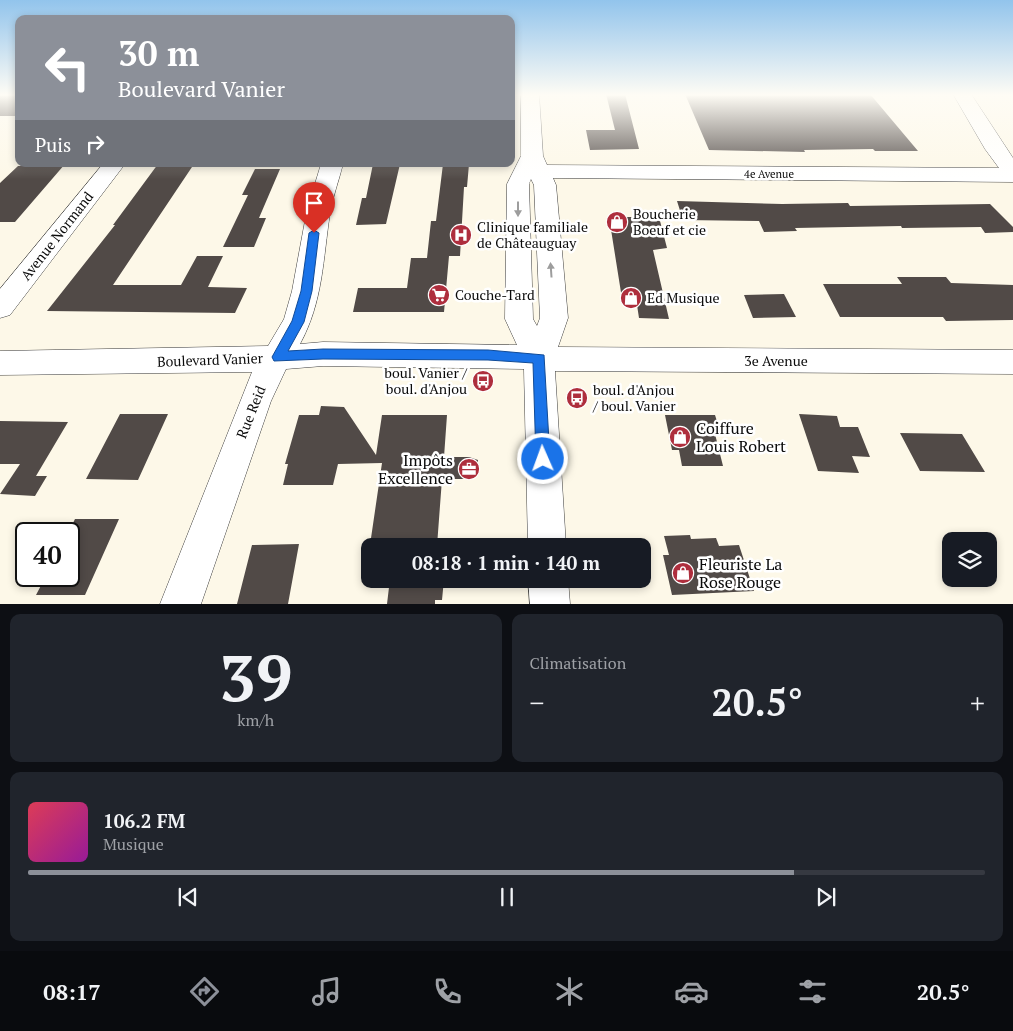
<!DOCTYPE html>
<html lang="fr">
<head>
<meta charset="utf-8">
<style>
  :root { --surface:#171b24; --page:#20242c; --text:#f1f3f6; --muted:#9ea1a6; --line:#363941; --accent:#8c9099 }
  body { margin:0; font-family:"PT Serif",serif; background:var(--page); color:var(--text); height:100vh; display:flex; flex-direction:column; font-size:19px; white-space:nowrap }
  * { box-sizing:border-box; margin:0 }
  p { font-size:16px; color:var(--muted) }
  .icon { flex:none; width:28px; height:28px; fill:none; stroke:currentColor; stroke-width:2; stroke-linecap:round; stroke-linejoin:round }
  .map { position:relative; height:604px; overflow:hidden }
  .side { display:flex; flex-direction:column; gap:10px; padding:10px; background:#0d0f14; flex:1 }
  .side>* { flex:none }
  .hud { position:absolute; left:15px; top:15px; width:500px; height:152px; border-radius:10px; box-shadow:0 2px 8px #0003; background:#8c9099; color:#fff; overflow:hidden }
  .controls { position:absolute; left:942px; top:532px; display:grid; gap:10px }
  .controls a { display:grid; place-items:center; width:55px; height:55px; border-radius:10px; background:var(--surface); box-shadow:0 2px 8px #0003; font-size:25px }
  .speed { position:absolute; left:15px; top:522px; display:flex; gap:10px; font-size:25px; font-weight:700; text-align:center }
  .speed>* { display:grid; place-content:center; width:65px; height:65px; border-radius:50%; background:var(--surface); box-shadow:0 2px 8px #0003; line-height:1 }
  .speed .limit { border:2px solid #111; border-radius:8px; background:#fff; color:#111 }
  .pin { position:absolute; display:grid; place-items:center; width:42px; height:42px; color:#fff; margin:-51px -21px; border-radius:50% 50% 50% 0; rotate:-45deg; box-shadow:0 0 5px #0007 }
  .pin .icon { rotate:45deg }
  .me { position:absolute; width:55px; margin:-28px; rotate:358deg; stroke-linejoin:round; filter:drop-shadow(0 0 4px #0008) }
  .turn { display:flex; align-items:center; gap:18px; height:105px; padding:0 20px; font-size:22px }
  .turn .icon { width:65px; height:65px; stroke-width:2.5 }
  .turn b { display:block; font-size:35px; line-height:42px }
  .then { display:flex; align-items:center; height:48px; padding:0 20px; background:#0003; gap:10px; font-size:19px }
  .big { font-size:38px; font-weight:700; line-height:1.1 }
  .side .card { flex:1; display:flex; flex-direction:column; justify-content:center; gap:8px; min-width:0; padding:0 18px; border-radius:10px; background:var(--page) }
  .side .dial { align-items:center; gap:0 }
  .dial b { font-size:65px; line-height:1 }
  .song { display:flex; align-items:center; gap:15px }
  .cover { width:60px; height:60px; border-radius:8px; background:linear-gradient(135deg,hsl(350 70% 55%),hsl(300 70% 35%)) }
  .played { height:5px; border-radius:2px; background:linear-gradient(90deg,var(--accent) 80%,var(--line) 80%) }
  .keys { display:flex; justify-content:space-around; direction:ltr }
  .heat { display:flex; justify-content:space-between; align-items:center; font-size:28px; direction:ltr }
  .side .tiles { flex:1; display:grid; gap:10px; grid-template-columns:1fr 1fr }
  .card:last-child { grid-column:span 2 }
  .trip { position:absolute; left:361px; top:538px; width:290px; height:50px; border-radius:10px; background:var(--surface); box-shadow:0 2px 8px #0003; font-weight:700; line-height:50px; text-align:center }
  .tabs { display:flex; height:80px; justify-content:space-around; align-items:center; background:#090b0e; color:var(--muted) }
  .tabs .icon { width:35px; height:35px }
  .tabs .on { color:var(--accent) }
  .tabs b { font-size:22px; color:var(--text) }
  .map>svg:first-child { display:block }
  .building { fill:#514a47 }
  .lines { fill:none; stroke-linecap:round; stroke-linejoin:round }
  .minor-casing { stroke:#3d3d3d; stroke-width:1 }
  .minor { fill:#fff; fill-rule:evenodd }
  .oneway { fill:#9d9d9d }
  .route { fill:#1a73e8; stroke:#114b97 }
  .labels { text-anchor:middle; stroke-width:5; stroke-linejoin:round; paint-order:stroke }
  .far-street-label { font-size:11px; fill:#0a0a0a; stroke:#fff }
  .poi-label { font-size:14px; fill:#0a0a0a; stroke:#fff; text-anchor:start }
  .street-label { font-size:14px; fill:#0a0a0a; stroke:#fff }
  .near-poi-label { font-size:16px; fill:#0a0a0a; stroke:#fff; text-anchor:start }
</style>
</head>
<body>
<div class="map">
<svg width="1013" height="604" viewBox="0 0 1013 604">
  <rect width="100%" height="100%" fill="#fdf8e8"/>
  <path class="building" d="M0 94H19V116H0Z
    M606 94H625L639 149 590 150 586 130H615Z
    M685 94H870L918 151H875L873 149 804 150 805 152 709 150Z
    M30 164H65L15 222H0V183L18 166H28Z
    M158 164H194L113 285H181L197 256H223L208 287 247 288 235 313 47 311 115 225H113Z
    M373 164H400L386 224 356 225 362 198H366Z
    M443 164H469L467 187H464L460 256H449L444 312H353L358 288H407L411 258H427L431 221H436Z
    M255 169H280L259 218H266L254 247H223L248 195H242Z
    M677 201 782 204 848 203 850 206 990 204 1013 227V232L985 233 981 227 902 228 901 226 795 228 797 231 764 232 759 221 683 220Z
    M609 217H659L667 248 653 250 669 319 639 318 637 305H623Z
    M897 277H946L951 283 1013 285V320L946 321 943 317H840L823 284H902Z
    M784 294 796 317 753 318 744 295Z
    M321 406 344 407 376 455 382 415H447L444 457H469L478 460 477 470 470 479H442L437 546 370 545 382 463 338 464 333 485H283L288 464H285L299 415H319Z
    M120 414H168L138 480 86 479Z
    M799 414 837 416 840 427H858L870 457 852 456 859 473 818 471Z
    M665 415H715L721 434H715L723 466H682L679 450H672Z
    M0 421 68 422 36 476H47L35 496 0 494 20 464H0Z
    M900 433 962 434 985 472 920 471Z
    M75 519H119L85 595H36L46 576H69V531Z
    M690 535 691 539 716 538 719 546 739 545 754 591 672 595 663 555H669L664 536Z
    M299 544 288 604H237L252 545Z
    M390 579H444L442 600H435V604H387Z"/>
  <g class="lines">
    <g class="minor-casing">
      <path id="minor" d="M521 94H539L543 156 547 165 999 168 985 149 953 94H971L1013 158V182L553 178 556 185 568 318 558 347 1013 350V374L555 371 566 546H528L524 369 323 366 286 369 271 401 201 604H160L252 372 0 375V351L268 346 284 319 292 291 307 210 321 164H343C339 180 333 196 330 213 323 259 323 302 300 344L323 342 517 345 505 319 507 184 521 156ZM531 179 534 185 540 318 537 326 533 319 529 184Z
        M103 164H125L10 315 0 318V289Z
        M528 579H568L570 604H530Z"/>
    </g>
    <use href="#minor" class="minor"/>
  </g>
  <defs><path id="oneway-solid" d="M-6-.8H1V-3.2L6.5 0L1 3.2V.8H-6Z" transform="scale(1.25)"/></defs>
  <g class="oneway">
    <use href="#oneway-solid" transform="translate(518 209) rotate(90)"/>
    <use href="#oneway-solid" transform="translate(551 270) rotate(-94)"/>
  </g>
  <linearGradient id="sky" x2="0" y2="1"><stop stop-color="#92c4ec"/><stop offset="0.53" stop-color="#fefcf5"/><stop offset="1" stop-color="#fefcf5" stop-opacity="0"/></linearGradient>
  <rect width="1013" height="179" fill="url(#sky)"/>
  <path class="route" d="M314 230 319 233 312 291 304 322 288 351 323 349 488 350 544 355 550 459 548 464 543 466 538 464 536 459 533 363 488 360 323 359 274 361 272 357 292 321 301 291 309 233Z"/>
  <defs>
    <g id="shop-disc" transform="scale(1.125)"><circle r="9.5" fill="#ae2e3d" stroke="#fff"/><path d="M-5-2.5h2.3a2.7 3.5 0 0 1 5.4 0H5L5.5 6h-11ZM-1.5-2.5h3a1.5 2.3 0 0 0-3 0Z" fill="#fff"/></g>
    <g id="hospital-disc" transform="scale(1.125)"><circle r="9.5" fill="#ae2e3d" stroke="#fff"/><path d="M-5-5h3v3.5h4V-5h3V5h-3V1.5h-4V5h-3Z" fill="#fff"/></g>
    <g id="supermarket-disc" transform="scale(1.125)"><circle r="9.5" fill="#ae2e3d" stroke="#fff"/><path d="M-6-5.5h2.5l.6 2H6L4.5 2H-2.5L-4.4-4H-6ZM-1.5 3.2a1.3 1.3 0 1 0 .1 0ZM3 3.2a1.3 1.3 0 1 0 .1 0Z" fill="#fff"/></g>
    <g id="bus-disc" transform="scale(1.125)"><circle r="9.5" fill="#ae2e3d" stroke="#fff"/><path d="M-5-6H5V4H4V6H2V4H-2V6H-4V4H-5ZM-3.5-4V0h7V-4ZM-3.5 1.2v1.5H-2V1.2ZM2 1.2v1.5H3.5V1.2Z" fill="#fff"/></g>
    <g id="office-disc" transform="scale(1.125)"><circle r="9.5" fill="#ae2e3d" stroke="#fff"/><path d="M-6-3h4V-5.5h4V-3h4V5H-6ZM-1-4.5V-3h2v-1.5ZM-6 0V1H6V0Z" fill="#fff"/></g>
  </defs>
  <g fill-rule="evenodd">
    <use href="#shop-disc" x="617" y="222"/>
    <use href="#hospital-disc" x="461" y="235"/>
    <use href="#supermarket-disc" x="439" y="295"/>
    <use href="#shop-disc" x="631" y="298"/>
    <use href="#bus-disc" x="483" y="381"/>
    <use href="#bus-disc" x="577" y="398"/>
    <use href="#shop-disc" x="680" y="437"/>
    <use href="#office-disc" x="469" y="469"/>
    <use href="#shop-disc" x="683" y="573"/>
  </g>
  <g class="labels">
    <g class="far-street-label">
      <text x="769" y="178">4e Avenue</text>
    </g>
    <g class="poi-label">
      <text x="633" y="219">Boucherie<tspan x="633" dy="16">Boeuf et cie</tspan></text>
      <text x="477" y="232">Clinique familiale<tspan x="477" dy="16">de Châteauguay</tspan></text>
      <text x="455" y="300">Couche-Tard</text>
      <text x="647" y="303">Ed Musique</text>
      <text x="467" y="378" text-anchor="end">boul. Vanier /<tspan x="467" dy="16">boul. d'Anjou</tspan></text>
      <text x="593" y="395">boul. d'Anjou<tspan x="593" dy="16">/ boul. Vanier</tspan></text>
    </g>
    <g class="street-label">
      <text transform="translate(57 236) rotate(-52)" y="5">Avenue Normand</text>
      <text transform="translate(210 360) rotate(-2)" y="5">Boulevard Vanier</text>
      <text x="776" y="366">3e Avenue</text>
      <text transform="translate(251 412) rotate(-68)" y="5">Rue Reid</text>
    </g>
    <g class="near-poi-label">
      <text x="696" y="434">Coiffure<tspan x="696" dy="18">Louis Robert</tspan></text>
      <text x="453" y="466" text-anchor="end">Impôts<tspan x="453" dy="18">Excellence</tspan></text>
      <text x="699" y="570">Fleuriste La<tspan x="699" dy="18">Rose Rouge</tspan></text>
    </g>
  </g>
</svg>
<div class="controls">
<a><svg class="icon" aria-label="layers" viewBox="0 0 24 24"><path d="M12 4l9 5-9 5-9-5zM3 14l9 5 9-5"/></svg></a>
</div>
<div class="speed"><div class="limit">40</div></div>
<div class="pin" style="left:314px;top:233px;background:#d93025"><svg class="icon" aria-label="arrive" viewBox="0 0 24 24"><path d="M6 21V4h12l-3 4 3 4H6"/></svg></div>
<svg class="me" style="left:543px;top:459px" viewBox="-20 -20 40 40"><circle r="17" fill="#1a73e8" stroke="#fff" stroke-width="3"/><path d="M0-11L8 9 0 5-8 9z" fill="#fff"/></svg>
<div class="trip">08:18 · 1 min · 140 m</div>
<div class="hud">
<div class="turn"><svg class="icon" aria-label="left" viewBox="0 0 24 24"><path d="M17 20v-9H6M10 6l-5 5 5 5"/></svg><div><b>30 m</b>Boulevard Vanier</div></div>
<div class="then">Puis<svg class="icon" aria-label="right" viewBox="0 0 24 24"><path d="M7 20v-9h11M14 6l5 5-5 5"/></svg></div>
</div>
</div>
<section class="side">
<div class="tiles">
<div class="card dial"><b>39</b><p>km/h</p></div>
<div class="card"><p>Climatisation</p>
<div class="heat"><a>−</a><b class="big">20.5°</b><a>+</a></div>
</div>
<div class="card">
<div class="song"><i class="cover"></i><div><b>106.2 FM</b><p>Musique</p></div></div>
<div class="played"></div>
<div class="keys"><svg class="icon" aria-label="previous" viewBox="0 0 24 24"><path d="M18 5L8 12l10 7zM5 5v14"/></svg><svg class="icon" aria-label="pause" viewBox="0 0 24 24"><path d="M8 5v14M16 5v14"/></svg><svg class="icon" aria-label="next" viewBox="0 0 24 24"><path d="M6 5l10 7-10 7zM19 5v14"/></svg></div>
</div>
</div>
</section>
<nav class="tabs">
<b>08:17</b>
<svg class="icon on" aria-label="directions" viewBox="0 0 24 24"><path d="M12 3l9 9-9 9-9-9zM9 14v-3h6M13 9l2 2-2 2"/></svg>
<svg class="icon" aria-label="music" viewBox="0 0 24 24"><path d="M9 18V5l10-2v13"/><circle cx="6" cy="18" r="3"/><circle cx="16" cy="16" r="3"/></svg>
<svg class="icon" aria-label="phone" viewBox="0 0 24 24"><path d="M5 4h4l2 5-3 2q2 4 5 5l2-3 5 2v4C11 20 4 13 5 4z"/></svg>
<svg class="icon" aria-label="climate" viewBox="0 0 24 24"><path d="M12 3v18M4 7l16 10M4 17L20 7"/></svg>
<svg class="icon" aria-label="car" viewBox="0 0 24 24"><path d="M5 17H2v-5l4-1 3-4h7l3 4 3 1v5h-3M9 17h6M6 11h13"/><circle cx="7" cy="17" r="2"/><circle cx="17" cy="17" r="2"/></svg>
<svg class="icon" aria-label="filters" viewBox="0 0 24 24"><path d="M4 7h16M4 17h16"/><circle cx="9" cy="7" r="2"/><circle cx="15" cy="17" r="2"/></svg>
<b>20.5°</b>
</nav>
</body>
</html>
